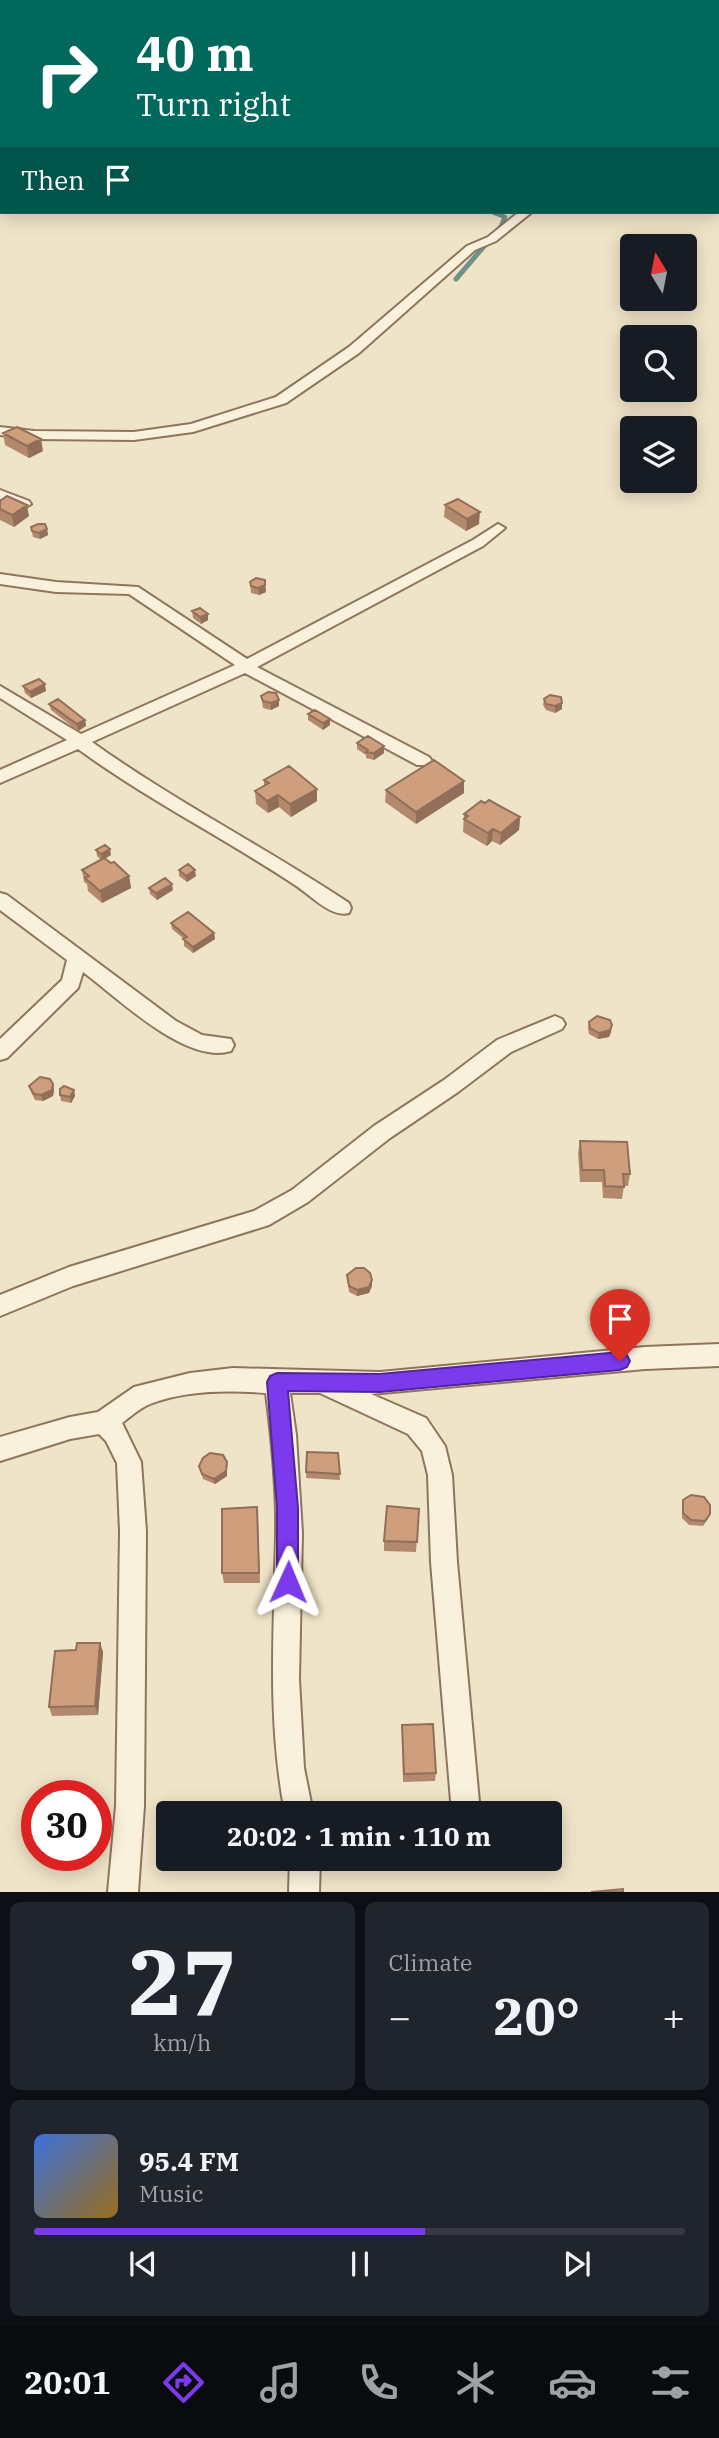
<!DOCTYPE html>
<html lang="en">
<head>
<meta charset="utf-8">
<style>
  :root { --surface:#171b24; --page:#20242c; --text:#f1f3f6; --muted:#9ea1a6; --line:#363941; --accent:#7c3aed }
  body { margin:0; font-family:"IBM Plex Serif",serif; background:var(--page); color:var(--text); height:100vh; display:flex; flex-direction:column; font-size:26px; white-space:nowrap }
  * { box-sizing:border-box; margin:0 }
  p { font-size:23px; color:var(--muted) }
  .icon { flex:none; width:38px; height:38px; fill:none; stroke:currentColor; stroke-width:2; stroke-linecap:round; stroke-linejoin:round }
  .map { position:relative; height:1892px; overflow:hidden }
  .details { display:flex; flex-direction:column; gap:10px; padding:10px; background:#0d0f14; flex:1 }
  .details>* { flex:none }
  .guide { position:absolute; left:0px; top:0px; width:719px; height:214px; box-shadow:0 4px 18px #0003; background:#00695c; color:#fff; overflow:hidden }
  .needle { width:46px; rotate:350deg }
  .buttons { position:absolute; left:620px; top:234px; display:grid; gap:14px }
  .buttons a { display:grid; place-items:center; width:77px; height:77px; border-radius:7px; background:var(--surface); box-shadow:0 4px 18px #0003; font-size:35px }
  .speed { position:absolute; left:21px; top:1780px; display:flex; gap:14px; font-size:35px; font-weight:700; text-align:center }
  .speed>* { display:grid; place-content:center; width:91px; height:91px; border-radius:50%; background:var(--surface); box-shadow:0 4px 18px #0003; line-height:1 }
  .speed .limit { border:10px solid #d22; background:#fff; color:#111 }
  .pin { position:absolute; display:grid; place-items:center; width:60px; height:60px; color:#fff; margin:-72px -30px; border-radius:50% 50% 50% 0; rotate:-45deg; box-shadow:0 0 7px #0007 }
  .pin .icon { rotate:45deg }
  .me { position:absolute; width:77px; margin:-38px; rotate:1deg; stroke-linejoin:round; filter:drop-shadow(0 0 5px #0008) }
  .turn { display:flex; align-items:center; gap:24px; height:147px; padding:0 21px; font-size:32px }
  .turn .icon { width:91px; height:91px; stroke-width:2.5 }
  .turn b { display:block; font-size:49px; line-height:60px }
  .then { display:flex; align-items:center; height:66px; padding:0 21px; background:#0003; gap:14px; font-size:26px }
  .big { font-size:52px; font-weight:700; line-height:1.1 }
  .details .card { flex:1; display:flex; flex-direction:column; justify-content:center; gap:10px; min-width:0; padding:0 24px; border-radius:10px; background:var(--page) }
  .details .dial { align-items:center; gap:0 }
  .dial b { font-size:91px; line-height:1 }
  .song { display:flex; align-items:center; gap:21px }
  .cover { width:84px; height:84px; border-radius:10px; background:linear-gradient(135deg,hsl(220 70% 55%),hsl(40 70% 35%)) }
  .played { height:7px; border-radius:4px; background:linear-gradient(90deg,var(--accent) 60%,var(--line) 60%) }
  .keys { display:flex; justify-content:space-around; direction:ltr }
  .heat { display:flex; justify-content:space-between; align-items:center; font-size:38px; direction:ltr }
  .details .tiles { flex:1; display:grid; gap:10px; grid-template-columns:1fr 1fr }
  .card:last-child { grid-column:span 2 }
  .trip { position:absolute; left:156px; top:1801px; width:406px; height:70px; border-radius:7px; background:var(--surface); box-shadow:0 4px 18px #0003; font-weight:700; line-height:70px; text-align:center }
  .tabs { display:flex; height:112px; justify-content:space-around; align-items:center; background:#090b0e; color:var(--muted) }
  .tabs .icon { width:49px; height:49px }
  .tabs .on { color:var(--accent) }
  .tabs b { font-size:32px; color:var(--text) }
  .map>svg:first-child { display:block }
  .lines { fill:none; stroke-linecap:round; stroke-linejoin:round }
  .stream-far1 { stroke:#6f938a; stroke-width:4.5 }
  .stream { stroke:#6f938a; stroke-width:5 }
  .street-casing { stroke:#8d765c; stroke-width:4 }
  .street { fill:#faf1dc; fill-rule:evenodd }
  .wall { fill:#b2896c }
  .shaded-wall { fill:#916f58 }
  .building { fill:#cf9f7d; stroke:#916f58; stroke-width:2 }
  .route { fill:#7c3aed; stroke:#51269a; stroke-width:2 }
</style>
</head>
<body>
<div class="map">
<svg width="719" height="1892" viewBox="0 0 719 1892">
  <rect width="100%" height="100%" fill="#f0e4c8"/>
  <g class="lines">
    <path class="stream-far1" d="M83 2 85 0
      M492 212 505 217 502 224"/>
    <path class="stream" d="M456 279 504 223"/>
    <g class="street-casing">
      <path id="street" d="M200 0H214L199 2Z
        M2 54V60L0 61V55Z
        M718 136H719V142H718Z
        M519 212H532L496 241 475 250 359 353 286 403 193 432 134 440 34 439 0 435V427L34 431 134 432 191 424 276 397 349 347 467 246 488 237Z
        M0 490 29 501 31 504 24 508 0 499Z
        M498 524 505 528 483 546 257 667 429 757 432 761 429 765H417L245 673 92 742C174 801 265 847 349 903L351 908 349 913C332 918 311 896 298 887 226 839 148 800 78 749L0 783V770L67 740 0 698V686L81 734 235 665 129 594 56 592 0 584V574L56 582 138 587 247 659 473 540Z
        M0 893 7 895 176 1021 202 1035 231 1039 234 1045 231 1051C186 1065 118 998 83 972L78 988 7 1058 0 1060V1039L62 980 67 960 0 910Z
        M555 1016 562 1019 565 1024 562 1029 511 1052 458 1092 390 1138 308 1202 269 1225 73 1286 0 1316V1295L69 1267 254 1211 292 1190 374 1126 444 1080 497 1040Z
        M719 1344V1366L645 1369 371 1394 426 1418 445 1446 452 1475 457 1562 480 1813H452L431 1562 428 1475 422 1451 408 1434 320 1393H290L296 1435 302 1533 299 1679 304 1768 313 1813H285C267 1721 274 1629 276 1536 277 1489 272 1440 266 1393 229 1390 185 1390 150 1404 140 1408 130 1417 122 1423L141 1462 146 1531 144 1806 138 1892H108L116 1806 120 1531 117 1463 106 1441 99 1434 70 1439 0 1461V1437L70 1417 98 1412 134 1387 190 1373 233 1368 380 1372 645 1347Z
        M290 1858H320L319 1892H289Z"/>
    </g>
    <use href="#street" class="street"/>
  </g>
  <path class="wall" d="M3 433 43 451 29 458 5 445Z
    M0 501 29 516 14 527 0 520Z
    M445 505 479 524 466 531 444 517Z
    M31 527 47 529 48 535 40 539 33 537Z
    M265 580 266 592 259 595 251 593 250 582Z
    M192 611 208 620 201 624 193 618Z
    M23 686 46 691 31 698 25 693Z
    M261 696 279 700V706L271 710 263 708Z
    M544 699 562 703V709L555 713 546 710 543 705Z
    M49 704 85 720 86 726 78 731 51 710Z
    M308 714 330 719V725L323 730 308 720Z
    M357 743 384 753 374 760 366 758V755L357 749Z
    M264 780 317 789V801L291 817 279 807 268 813 256 804 255 791 264 786Z
    M386 790 464 793 416 824 385 802Z
    M464 814 520 817 519 830 500 845 492 841 487 846 463 832Z
    M96 850 111 855 105 859 129 876 131 888 102 903 88 891 87 884 84 882 82 870 101 860 97 856Z
    M179 870 196 876 187 882 179 876Z
    M149 888 173 890 157 900 150 894Z
    M171 923 214 933 215 939 193 953 184 946V939L172 929Z
    M589 1022 611 1032 609 1037 598 1039 589 1034 588 1028Z
    M53 1084 54 1090 53 1096 43 1101 35 1100 31 1092 29 1086Z
    M74 1090 75 1096 71 1103 61 1101 60 1095Z
    M580 1141 630 1174 628 1186H624L622 1199 603 1198 602 1182H580L578 1153Z
    M347 1275 372 1286 369 1293 357 1296 349 1292Z
    M307 1452 338 1453 340 1480 306 1478Z
    M227 1462V1476L215 1484 203 1479 199 1466Z
    M683 1500 710 1514 708 1519 703 1526 689 1525 682 1518V1505Z
    M419 1509 416 1552 384 1551V1541Z
    M258 1517 260 1583H224L222 1573Z
    M100 1643 103 1652 98 1715 52 1716 49 1707 76 1650Z
    M402 1725 436 1773 435 1781 403 1782Z"/>
  <path class="shaded-wall" d="M41 439 43 451 29 458 27 446Z
    M27 505 29 516 14 527 12 515Z
    M480 512 479 524 466 531 467 519Z
    M47 529 48 535 40 539 39 533Z
    M265 585 266 592 259 595 258 588Z
    M208 614V620L201 624 200 617Z
    M45 684 46 691 31 698 30 692Z
    M279 700V706L271 710V703Z
    M562 703V709L555 713V706Z
    M330 719V725L323 730V723Z
    M85 720 86 726 78 731 77 724Z
    M384 746V753L374 760V753Z
    M464 781V793L416 824V812Z
    M317 789V801L291 817 290 804Z
    M278 795 279 807 268 813 267 801Z
    M520 817 519 830 500 845 501 833Z
    M493 829 492 841 487 846 488 833Z
    M110 849 111 855 102 860 101 854Z
    M195 870 196 876 187 882 186 876Z
    M129 876 131 888 102 903 100 891Z
    M172 884 173 890 157 900 156 893Z
    M214 933 215 939 193 953V947Z
    M612 1025 611 1032 609 1037 598 1039 599 1033Z
    M53 1084 54 1090 53 1096 43 1101 41 1095Z
    M74 1090 75 1096 71 1103 70 1097Z
    M372 1280V1286L369 1293 357 1296V1290Z
    M227 1462V1476L215 1484 214 1479Z
    M100 1643 103 1652 98 1715 95 1706Z"/>
  <path class="building" d="M17 427 41 439 27 446 3 433Z
    M7 496 27 505 12 515 0 509V501Z
    M458 499 480 512 467 519 445 505Z
    M38 524H45L47 529 39 533 32 531 31 527Z
    M256 578 265 580V585L258 588 251 586 250 582Z
    M200 608 208 614 200 617 192 611Z
    M39 679 45 684 30 692 23 686Z
    M268 692 276 693 279 700 271 703 263 701 261 696Z
    M550 695 561 697 562 703 555 706 546 704 544 699Z
    M58 699 85 720 77 724 49 704Z
    M315 710 330 719 323 723 308 714Z
    M368 736 384 746 374 753 366 752 368 750 357 743Z
    M434 760 464 781 416 812 386 790Z
    M289 766 317 789 290 804 278 795 267 801 255 791 269 783 264 780Z
    M489 800 520 817 501 833 493 829 488 833 464 819 468 816 464 814 481 801 485 803Z
    M105 845 110 849 101 854 96 850Z
    M104 858 111 863 114 862 129 876 100 891 85 878 89 876 82 870Z
    M188 864 195 870 186 876 179 870Z
    M165 878 172 884 156 893 149 888Z
    M188 912 214 933 193 947 183 939 187 937 171 923Z
    M597 1016 610 1020 612 1025 610 1030 599 1033 590 1028 589 1022Z
    M40 1077 50 1079 53 1084 52 1090 41 1095 34 1094 29 1086Z
    M64 1086 74 1090 70 1097 60 1095V1089Z
    M580 1141 627 1142 630 1174H623L624 1187 605 1186 604 1170H582Z
    M356 1268H364L370 1273 372 1280 369 1287 357 1290 349 1286 347 1275Z
    M307 1452 338 1453 340 1474 306 1472Z
    M210 1453 223 1455 227 1462 226 1471 214 1479 202 1474 199 1466 203 1458Z
    M691 1495 704 1497 710 1505V1514L705 1521 691 1520 683 1513V1500Z
    M387 1506 419 1509 417 1542 384 1541Z
    M257 1507 259 1573H222V1509Z
    M77 1643H100L95 1706 49 1707 55 1651 76 1650Z
    M433 1724 436 1773 404 1774 402 1725Z
    M623 1889V1892H591Z"/>
  <path class="route" d="M620 1352 627 1355 630 1361 627 1367 620 1370 380 1392 288 1391 298 1508V1582L295 1589 288 1592 280 1589 277 1582V1508L267 1382 270 1376 277 1373 380 1374Z"/>
</svg>
<div class="buttons">
<a><svg class="needle" viewBox="-14 -14 28 28"><path d="M0-13l5 13h-10z" fill="#e53935"/><path d="M0 13l5-13h-10z" fill="#9ea1a6"/></svg></a>
<a><svg class="icon" aria-label="search" viewBox="0 0 24 24"><circle cx="10" cy="10" r="6"/><path d="M15 15l6 6"/></svg></a>
<a><svg class="icon" aria-label="layers" viewBox="0 0 24 24"><path d="M12 4l9 5-9 5-9-5zM3 14l9 5 9-5"/></svg></a>
</div>
<div class="speed"><div class="limit">30</div></div>
<div class="pin" style="left:620px;top:1361px;background:#d93025"><svg class="icon" aria-label="arrive" viewBox="0 0 24 24"><path d="M6 21V4h12l-3 4 3 4H6"/></svg></div>
<svg class="me" style="left:288px;top:1582px" viewBox="-20 -20 40 40"><path d="M0-17L14 15 0 8-14 15z" fill="#7c3aed" stroke="#fff" stroke-width="4"/></svg>
<div class="trip">20:02 · 1 min · 110 m</div>
<div class="guide">
<div class="turn"><svg class="icon" aria-label="right" viewBox="0 0 24 24"><path d="M7 20v-9h11M14 6l5 5-5 5"/></svg><div><b>40 m</b>Turn right</div></div>
<div class="then">Then<svg class="icon" aria-label="arrive" viewBox="0 0 24 24"><path d="M6 21V4h12l-3 4 3 4H6"/></svg></div>
</div>
</div>
<section class="details">
<div class="tiles">
<div class="card dial"><b>27</b><p>km/h</p></div>
<div class="card"><p>Climate</p>
<div class="heat"><a>−</a><b class="big">20°</b><a>+</a></div>
</div>
<div class="card">
<div class="song"><i class="cover"></i><div><b>95.4 FM</b><p>Music</p></div></div>
<div class="played"></div>
<div class="keys"><svg class="icon" aria-label="previous" viewBox="0 0 24 24"><path d="M18 5L8 12l10 7zM5 5v14"/></svg><svg class="icon" aria-label="pause" viewBox="0 0 24 24"><path d="M8 5v14M16 5v14"/></svg><svg class="icon" aria-label="next" viewBox="0 0 24 24"><path d="M6 5l10 7-10 7zM19 5v14"/></svg></div>
</div>
</div>
</section>
<nav class="tabs">
<b>20:01</b>
<svg class="icon on" aria-label="directions" viewBox="0 0 24 24"><path d="M12 3l9 9-9 9-9-9zM9 14v-3h6M13 9l2 2-2 2"/></svg>
<svg class="icon" aria-label="music" viewBox="0 0 24 24"><path d="M9 18V5l10-2v13"/><circle cx="6" cy="18" r="3"/><circle cx="16" cy="16" r="3"/></svg>
<svg class="icon" aria-label="phone" viewBox="0 0 24 24"><path d="M5 4h4l2 5-3 2q2 4 5 5l2-3 5 2v4C11 20 4 13 5 4z"/></svg>
<svg class="icon" aria-label="climate" viewBox="0 0 24 24"><path d="M12 3v18M4 7l16 10M4 17L20 7"/></svg>
<svg class="icon" aria-label="car" viewBox="0 0 24 24"><path d="M5 17H2v-5l4-1 3-4h7l3 4 3 1v5h-3M9 17h6M6 11h13"/><circle cx="7" cy="17" r="2"/><circle cx="17" cy="17" r="2"/></svg>
<svg class="icon" aria-label="filters" viewBox="0 0 24 24"><path d="M4 7h16M4 17h16"/><circle cx="9" cy="7" r="2"/><circle cx="15" cy="17" r="2"/></svg>
</nav>
</body>
</html>
